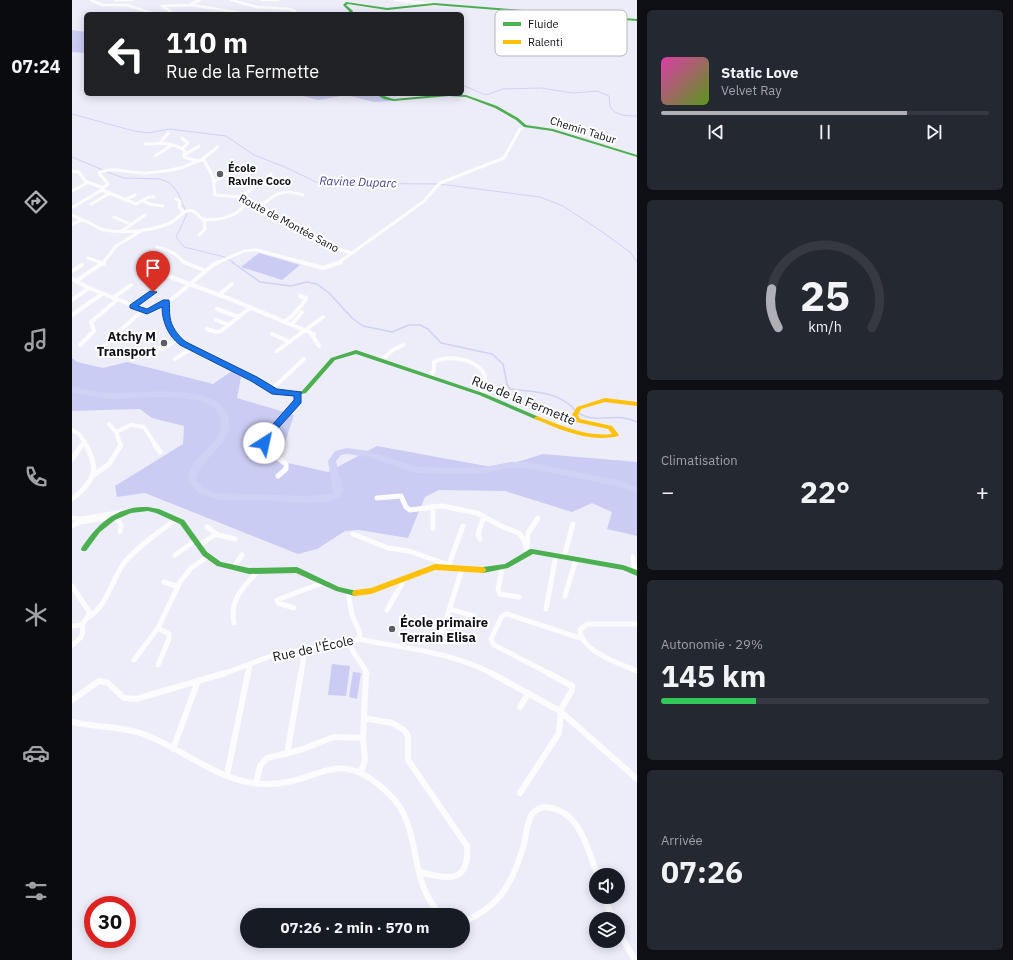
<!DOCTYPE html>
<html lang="fr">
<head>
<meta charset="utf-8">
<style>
  :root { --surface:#171b24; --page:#242831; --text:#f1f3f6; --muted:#9ea1a6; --line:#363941; --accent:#aeb0b6 }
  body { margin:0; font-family:"IBM Plex Sans",sans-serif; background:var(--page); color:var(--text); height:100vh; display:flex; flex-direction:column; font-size:15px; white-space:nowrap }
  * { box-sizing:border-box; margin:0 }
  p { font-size:13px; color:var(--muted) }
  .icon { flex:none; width:22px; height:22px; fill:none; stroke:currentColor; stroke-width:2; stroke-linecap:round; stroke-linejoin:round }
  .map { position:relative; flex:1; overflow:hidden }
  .panel { display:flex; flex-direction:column; gap:10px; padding:10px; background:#0d0f14; width:376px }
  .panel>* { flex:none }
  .guide { position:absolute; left:12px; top:12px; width:380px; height:84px; border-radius:6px; box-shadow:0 2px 10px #0003; background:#202124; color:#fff; overflow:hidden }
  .tools { position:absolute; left:517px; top:868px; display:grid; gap:8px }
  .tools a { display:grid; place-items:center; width:36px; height:36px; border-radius:50%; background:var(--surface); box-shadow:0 2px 10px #0003; font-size:20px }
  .speed { position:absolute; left:12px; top:896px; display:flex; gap:8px; font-size:20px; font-weight:700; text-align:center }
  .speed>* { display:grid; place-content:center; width:52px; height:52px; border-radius:50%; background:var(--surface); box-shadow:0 2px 10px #0003; line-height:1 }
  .speed .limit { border:6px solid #d22; background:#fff; color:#111 }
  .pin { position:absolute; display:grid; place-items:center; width:34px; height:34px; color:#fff; margin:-41px -17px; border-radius:50% 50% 50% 0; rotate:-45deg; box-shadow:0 0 4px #0007 }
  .pin .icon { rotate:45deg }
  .me { position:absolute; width:44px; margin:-22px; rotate:35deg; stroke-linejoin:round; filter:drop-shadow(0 0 3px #0008) }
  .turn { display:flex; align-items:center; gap:14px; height:84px; padding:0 16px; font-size:18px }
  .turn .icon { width:52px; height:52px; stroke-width:2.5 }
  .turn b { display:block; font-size:28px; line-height:34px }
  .big { font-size:30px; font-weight:700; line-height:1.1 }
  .panel .tile { flex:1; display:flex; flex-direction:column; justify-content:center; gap:6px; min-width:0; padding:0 14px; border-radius:6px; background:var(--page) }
  .panel .dial { align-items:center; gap:0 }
  .dial svg { height:104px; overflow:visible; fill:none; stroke:var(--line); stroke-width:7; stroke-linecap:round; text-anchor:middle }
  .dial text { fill:var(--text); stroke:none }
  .song { display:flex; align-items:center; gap:12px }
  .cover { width:48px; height:48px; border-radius:6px; background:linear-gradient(135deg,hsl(320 70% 55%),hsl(90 70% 35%)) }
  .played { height:4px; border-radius:2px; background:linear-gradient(90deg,var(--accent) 75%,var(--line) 75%) }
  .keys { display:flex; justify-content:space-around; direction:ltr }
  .heat { display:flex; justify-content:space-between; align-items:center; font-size:22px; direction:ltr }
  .charge { height:6px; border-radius:3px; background:linear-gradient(90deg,#34c759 29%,var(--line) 0) }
  .trip { position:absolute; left:168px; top:908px; width:230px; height:40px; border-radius:20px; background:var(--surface); box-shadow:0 2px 10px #0003; font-weight:700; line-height:40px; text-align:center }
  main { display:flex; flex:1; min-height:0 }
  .menu { display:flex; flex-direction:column; width:72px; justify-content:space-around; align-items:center; background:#090b0e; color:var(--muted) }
  .menu .icon { width:28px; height:28px }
  .menu .current { color:var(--accent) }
  .menu b { font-size:18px; color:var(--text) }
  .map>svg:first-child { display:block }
  .green { fill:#caccf3 }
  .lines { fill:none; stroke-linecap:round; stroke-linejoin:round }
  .stream-far1 { stroke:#cfd2f4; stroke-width:1 }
  .stream { stroke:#cfd2f4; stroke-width:1.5 }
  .river { fill:#cfd2f4; fill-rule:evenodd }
  .street-far4 { stroke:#fcfcfe; stroke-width:2.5 }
  .street-far3 { stroke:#fcfcfe; stroke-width:3 }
  .street-far2 { stroke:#fcfcfe; stroke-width:4 }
  .street-far1 { stroke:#fcfcfe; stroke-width:5 }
  .street { stroke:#fcfcfe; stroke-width:6 }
  .fast { fill:#4caf50; fill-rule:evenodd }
  .slow { fill:#ffc107; fill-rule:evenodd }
  .route { fill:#1a73e8; stroke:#114b97 }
  .poi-dot { fill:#5d5d67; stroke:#fff; stroke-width:1.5 }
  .labels { text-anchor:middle; stroke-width:4; stroke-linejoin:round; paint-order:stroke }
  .far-street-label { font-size:11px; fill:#101019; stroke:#fff }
  .far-poi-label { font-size:11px; font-weight:bold; fill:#101019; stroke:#fff; text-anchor:start }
  .far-water-label { font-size:12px; font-style:italic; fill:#464094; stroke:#fff }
  .poi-label { font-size:13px; font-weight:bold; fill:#101019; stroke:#fff; text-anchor:end }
  .street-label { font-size:13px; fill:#101019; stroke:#fff }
  .key { fill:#fff; stroke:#b7b7ba; stroke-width:1 }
  .key-label { font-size:11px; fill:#101019 }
</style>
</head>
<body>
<main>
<nav class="menu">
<b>07:24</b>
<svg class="icon current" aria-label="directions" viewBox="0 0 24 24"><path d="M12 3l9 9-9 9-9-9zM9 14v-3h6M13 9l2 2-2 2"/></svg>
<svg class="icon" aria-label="music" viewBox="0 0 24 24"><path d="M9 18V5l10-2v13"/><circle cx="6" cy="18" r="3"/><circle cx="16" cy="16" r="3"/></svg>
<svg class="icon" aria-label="phone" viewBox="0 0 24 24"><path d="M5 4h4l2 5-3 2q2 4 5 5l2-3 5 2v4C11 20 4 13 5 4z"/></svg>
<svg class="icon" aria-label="climate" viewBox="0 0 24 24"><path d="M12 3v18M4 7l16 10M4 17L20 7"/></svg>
<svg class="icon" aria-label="car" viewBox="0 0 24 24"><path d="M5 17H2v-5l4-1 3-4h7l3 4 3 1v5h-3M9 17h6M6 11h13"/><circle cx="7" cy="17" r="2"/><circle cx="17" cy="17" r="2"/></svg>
<svg class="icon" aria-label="filters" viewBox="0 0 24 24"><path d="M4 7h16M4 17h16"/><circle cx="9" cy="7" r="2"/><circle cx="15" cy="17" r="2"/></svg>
</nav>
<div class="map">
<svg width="565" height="960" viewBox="0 0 565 960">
  <rect width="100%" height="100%" fill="#ecedf9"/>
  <path class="green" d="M0 30 14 32V53L0 52Z
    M224 94H304L306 96 323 101 302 102 274 95 246 100Z
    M187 253 228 265 210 280 169 267Z
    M0 358 5 362 31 368 55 362 141 384 160 371 169 377 165 398 222 415 207 461 256 472 305 446 425 468 471 454 565 462V536L535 529 540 512 520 503 500 512 433 491 367 490 353 497 336 538 287 530 273 531 245 549 226 554 73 493 45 497 43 486 111 444 112 426 80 418 68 409 0 411Z
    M260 664 278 666 274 696 256 695Z
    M281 672 289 673 285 699 277 697Z"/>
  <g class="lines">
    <path class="stream-far1" d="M0 41 14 46
      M390 85 414 95 431 89 469 88 501 93 525 91 537 96C538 99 537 103 538 106 542 116 556 116 565 116
      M293 94 316 99
      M320 99 326 94
      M0 114 62 131 76 133 98 129 154 136 182 155 213 167 246 183 367 184 468 197 491 206 529 231 558 252 565 262
      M0 157 31 170
      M35 172 52 178 88 179 98 183 106 193 115 214 104 237 112 247 153 257 162 263"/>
    <path class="stream" d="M160 262 188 282 219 286 235 282 245 284 257 293 280 318 291 326 320 332 337 325H348L356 329 369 343 420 354 431 364 435 384 438 389C462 392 486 391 503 410
      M506 413C526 425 544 411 565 422"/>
    <path class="river" d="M0 386C13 389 26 393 39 393 67 394 161 379 157 427 156 446 129 458 124 480L132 488 142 493 234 496 260 494 261 490 256 461 263 451 275 448 297 451 344 467 409 468 438 462H456L545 480 565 487V493L544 486 456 468H438L409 474 344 473 296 457 275 454 269 455 264 461 271 490 267 498 255 502 234 503 191 500H147L126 493 116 480C117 474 118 468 122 463 130 452 148 441 149 426 152 385 64 400 39 399 26 398 13 395 0 392Z"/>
    <path class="street-far4" d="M19 0 30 5H55L83 14
      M43 0H61
      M159 0 185 7 218 9 223 11V14
      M190 0H206
      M323 0 362 4
      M119 4 128 0
      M99 14 98 11 90 6 120 5 175 14
      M123 14H139"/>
    <path class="street-far3" d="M110 138 116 143 111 148
      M88 143 96 133
      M73 144C87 143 102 142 113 151L112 157 125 161
      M112 155 127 146
      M83 156 100 145
      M129 160 146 147
      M0 171 7 172 13 181 31 188 36 184 27 173C40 165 59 174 74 173 85 172 97 171 108 168 117 166 123 160 132 160L141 177 143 195 169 197 266 249 281 253
      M190 180 201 183 206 182
      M142 182 162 169
      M31 188 30 190 64 204 77 197H82
      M0 191 15 183
      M169 197 199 174
      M104 199 108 201 107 207 112 212
      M53 200 63 195
      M72 201 77 204 91 206
      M19 204 38 193
      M1 207 30 190
      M187 207C204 194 209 188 231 195
      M0 215 11 220
      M42 217 58 224
      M0 224 10 220C18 221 23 228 32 230 52 234 79 231 98 223 105 220 110 212 115 211 122 209 126 215 130 219 144 221 162 218 171 207L170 198
      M50 231 73 215
      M127 235 133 229 132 219
      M85 247C96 250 105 253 112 263
      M16 258 30 263
      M31 263 44 246 72 229
      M145 263 172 251 185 250 233 263
      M266 263 351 202 368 183 432 158 448 129 452 126"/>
    <path class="street-far2" d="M27 262 32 264
      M87 262 83 267 85 272 158 299 242 334
      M112 262 134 271
      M229 262 251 268 269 262
      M0 271 10 265
      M0 279 17 288 75 311 100 299 141 265 147 262
      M86 280 94 275
      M4 281 32 262
      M148 294 160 284
      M41 298 59 285
      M0 300 17 288
      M60 306 81 292
      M145 309 167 317
      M0 315 30 294
      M144 320 157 325
      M212 322 219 317 233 301 234 298 228 296
      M219 325 230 312
      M135 329 144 332 149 331 179 307
      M238 332 247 346
      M200 334 218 342
      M8 345 22 331 19 322 45 300
      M81 347 91 349 105 339
      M29 348 71 310
      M205 351 251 317
      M103 359 120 348
      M309 360 321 350 331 345
      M359 376 362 370V362C382 351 428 365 409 394
      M199 390 232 359
      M37 424 44 432 49 446
      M484 426 493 416
      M0 430 7 434 15 446
      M44 432 59 425 72 427 84 446
      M10 446 13 441
      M193 446 199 431 226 401V394"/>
    <path class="street-far1" d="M83 445 88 452
      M193 445 194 450 214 464V469L206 476
      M0 459 10 445
      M22 475 37 464 49 445
      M305 498 329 496 334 507 338 510 370 506 405 513 431 527 447 533 452 540 455 551
      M0 499C22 482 28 470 14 445
      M361 506V528
      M43 516 49 525 48 532
      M0 518 11 519 51 512
      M0 526 7 522 41 517
      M135 527 146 535 163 539
      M281 534 316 548 337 551 374 564 376 567 391 526
      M408 539 406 534 412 516
      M126 546 144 534
      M455 551 456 533 466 518
      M103 555 123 541
      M492 557 501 524
      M561 557 563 572
      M161 568 170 555
      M430 568 426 590 428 594 447 597
      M92 582 105 586
      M0 586 18 613 10 625
      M493 596 504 559
      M222 608 206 603 205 600 253 582
      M377 609 402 616
      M474 609 484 555
      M315 610 333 578
      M17 617C36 604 39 581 52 563 66 546 86 533 104 519
      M162 623C157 600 171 588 185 572
      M565 624H515L508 630C509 651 548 664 565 671
      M0 626 10 625C13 635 8 639 0 645
      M86 628 97 634V639L86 665
      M364 636 370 632 390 569
      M286 639C331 648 380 652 421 674
      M278 643C281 657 291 662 295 674
      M62 660 86 628 108 582 119 568 135 557
      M151 674 199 656 283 641 286 639 288 633 280 615 276 592
      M176 674 178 665
      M229 674 233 649
      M478 674 422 645 419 639 430 616 435 614 508 638"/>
    <path class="street" d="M419 673 488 711 565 779
      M476 673 500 686V690L488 711
      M0 700 27 681 36 683 52 698 64 699 153 673
      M448 707 456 694
      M292 718 320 723 332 730 336 736V760L395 846C398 883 376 880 348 872
      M0 722C24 728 47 725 71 734 112 749 146 782 191 784 248 786 264 742 317 794 343 818 340 855 351 886 355 897 361 906 368 915
      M101 749 126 681
      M215 754 229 673
      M289 772 293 760 291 738 294 673
      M155 775 176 673
      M184 783 188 766 195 758 228 750 262 737 291 738
      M448 793 487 733 489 712
      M532 897 541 919
      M391 922C429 906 441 882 452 844 454 835 455 822 460 814 465 808 472 806 479 808 508 813 517 851 525 875
      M546 931 563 960"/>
    <path class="fast" d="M274 2 315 8 362 3 565 19V21L362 5 315 10 276 4 274 5 281 11 279 14H246L248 13 277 12V11L271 5Z
      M303 94C310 94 316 98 322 99L376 94 394 95 425 106 446 118 454 125 481 129 565 155V157L480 131 452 127 444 120 423 108 394 97 377 96 322 101 312 99Z
      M92 301H96V317L107 338 184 378 204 390 221 392 230 391 259 358 284 350 411 393 467 417 468 418 465 420 463 419 407 395 284 354 263 360 234 393 221 396 201 393 180 380 103 340 92 317Z
      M76 507 87 509 112 520 135 552 149 562 177 568 225 567 267 587 285 591 286 593 285 595 283 596 264 591 224 573 177 574 145 566 131 556 108 524 84 513 76 511 59 513 43 520 28 532 14 551H10L9 549 10 547C23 529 34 515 57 509 63 507 70 507 76 507Z
      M458 549H460L551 565 565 570V576L551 570 461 554 436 568 411 573 409 572 408 570 409 568 411 567 433 564Z"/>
    <path class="slow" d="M533 398 565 402V406L533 402 509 409 506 415 508 419 540 426 547 435 546 436C518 443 489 430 463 419L462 418 465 416 467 417C490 426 515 437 540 434L536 429 504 422 500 415 505 407Z
      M363 564 411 567 413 568 414 570 413 572 411 573 363 570 299 594 283 596 281 595 280 593 281 591 283 590 299 588Z"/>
  </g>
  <path class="route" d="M78 291 85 292 66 306 75 309 91 300H97C98 306 97 311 98 317 99 326 106 336 114 342L185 377 205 389 229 392V403L200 435 195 445H189L188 443 194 432 222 400V396L200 394 179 381 108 345C96 336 90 321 90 307L75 314 58 308V305Z"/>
  <g class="poi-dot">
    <circle cx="148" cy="174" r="4"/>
    <circle cx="92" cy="343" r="4"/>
    <circle cx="320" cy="629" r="4"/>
  </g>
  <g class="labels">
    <g class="far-street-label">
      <text transform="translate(511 130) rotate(17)" y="4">Chemin Tabur</text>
      <text transform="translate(217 223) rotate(28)" y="4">Route de Montée Sano</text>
    </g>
    <g class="far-poi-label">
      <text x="156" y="172">École<tspan x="156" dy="13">Ravine Coco</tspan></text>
    </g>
    <g class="far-water-label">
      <text transform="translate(286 182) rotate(2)" y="4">Ravine Duparc</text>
    </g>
    <g class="poi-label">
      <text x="84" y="341">Atchy M<tspan x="84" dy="15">Transport</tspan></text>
      <text x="328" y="627" text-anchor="start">École primaire<tspan x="328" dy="15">Terrain Elisa</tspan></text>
    </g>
    <g class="street-label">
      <text transform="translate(452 400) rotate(22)" y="5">Rue de la Fermette</text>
      <text transform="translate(241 648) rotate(-12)" y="5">Rue de l'École</text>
    </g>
  </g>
  <rect x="423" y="10" width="132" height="46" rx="6" class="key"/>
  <rect x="431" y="22" width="18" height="4" fill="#4caf50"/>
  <rect x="431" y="40" width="18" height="4" fill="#ffc107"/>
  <g class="key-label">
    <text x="456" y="28">Fluide</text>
    <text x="456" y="46">Ralenti</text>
  </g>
</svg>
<div class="tools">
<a><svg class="icon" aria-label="sound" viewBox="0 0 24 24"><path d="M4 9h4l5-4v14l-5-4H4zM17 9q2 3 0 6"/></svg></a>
<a><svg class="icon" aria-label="layers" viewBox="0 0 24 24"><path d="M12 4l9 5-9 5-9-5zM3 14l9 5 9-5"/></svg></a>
</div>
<div class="speed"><div class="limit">30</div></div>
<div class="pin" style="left:81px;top:292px;background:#d93025"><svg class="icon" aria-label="arrive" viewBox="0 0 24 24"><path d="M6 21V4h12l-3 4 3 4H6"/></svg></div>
<svg class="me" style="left:192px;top:443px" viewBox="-20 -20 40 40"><circle r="19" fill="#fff"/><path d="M0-13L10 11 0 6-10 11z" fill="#1a73e8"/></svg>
<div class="trip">07:26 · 2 min · 570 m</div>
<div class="guide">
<div class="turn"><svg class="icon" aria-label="left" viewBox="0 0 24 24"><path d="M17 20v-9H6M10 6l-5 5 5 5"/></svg><div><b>110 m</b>Rue de la Fermette</div></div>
</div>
</div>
<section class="panel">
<div class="tile">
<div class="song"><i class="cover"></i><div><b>Static Love</b><p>Velvet Ray</p></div></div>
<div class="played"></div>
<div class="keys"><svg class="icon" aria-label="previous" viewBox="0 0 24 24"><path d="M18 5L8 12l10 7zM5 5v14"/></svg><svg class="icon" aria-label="pause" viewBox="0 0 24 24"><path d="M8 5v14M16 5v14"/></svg><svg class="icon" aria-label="next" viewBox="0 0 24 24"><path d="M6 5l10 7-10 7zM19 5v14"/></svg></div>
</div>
<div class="tile dial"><svg viewBox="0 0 100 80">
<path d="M14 69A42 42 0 1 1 86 69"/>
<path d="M14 69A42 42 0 0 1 9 39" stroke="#aeb0b6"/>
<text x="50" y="56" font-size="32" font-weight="700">25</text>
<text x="50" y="72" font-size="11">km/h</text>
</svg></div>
<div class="tile"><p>Climatisation</p>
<div class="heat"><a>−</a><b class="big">22°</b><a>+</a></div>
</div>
<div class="tile"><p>Autonomie · 29%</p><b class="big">145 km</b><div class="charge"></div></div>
<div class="tile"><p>Arrivée</p><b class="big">07:26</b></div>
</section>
</main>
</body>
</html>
